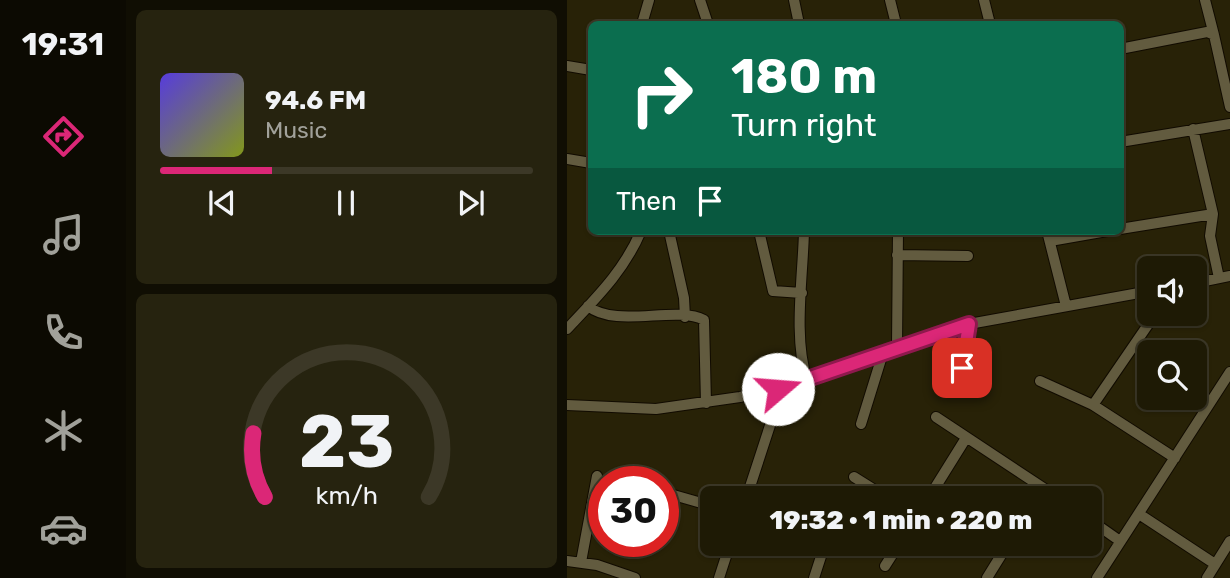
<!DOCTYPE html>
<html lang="en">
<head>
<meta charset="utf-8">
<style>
  :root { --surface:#1e1a05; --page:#26230f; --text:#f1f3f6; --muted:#a1a19a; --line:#3c3827; --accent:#db2777 }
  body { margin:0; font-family:Rubik,sans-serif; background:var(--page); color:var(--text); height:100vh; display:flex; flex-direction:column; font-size:26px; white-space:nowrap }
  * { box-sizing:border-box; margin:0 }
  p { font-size:23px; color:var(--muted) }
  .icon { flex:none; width:38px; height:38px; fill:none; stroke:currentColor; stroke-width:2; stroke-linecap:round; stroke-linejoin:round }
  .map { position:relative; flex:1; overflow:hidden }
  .drawer { display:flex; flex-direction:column; gap:10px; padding:10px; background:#100e03; width:441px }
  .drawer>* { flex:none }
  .guide { position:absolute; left:21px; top:21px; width:536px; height:214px; border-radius:10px; box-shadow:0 2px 5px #0004,0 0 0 2px var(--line); background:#0b6e4f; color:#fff; overflow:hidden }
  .controls { position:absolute; left:570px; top:256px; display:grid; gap:14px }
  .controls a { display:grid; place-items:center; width:70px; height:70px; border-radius:10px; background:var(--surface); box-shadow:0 2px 5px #0004,0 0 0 2px var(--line); font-size:35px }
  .speed { position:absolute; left:21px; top:466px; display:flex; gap:14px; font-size:35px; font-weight:700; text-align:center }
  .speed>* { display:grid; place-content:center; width:91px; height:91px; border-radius:50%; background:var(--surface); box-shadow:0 2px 5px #0004,0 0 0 2px var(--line); line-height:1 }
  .speed .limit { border:10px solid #d22; background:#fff; color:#111 }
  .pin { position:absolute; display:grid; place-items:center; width:60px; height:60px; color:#fff; margin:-30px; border-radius:14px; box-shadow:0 4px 10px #0006 }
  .me { position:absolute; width:77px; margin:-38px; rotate:72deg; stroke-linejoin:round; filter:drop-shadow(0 0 5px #0008) }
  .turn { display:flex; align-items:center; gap:24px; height:147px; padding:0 28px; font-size:32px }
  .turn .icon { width:91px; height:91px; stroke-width:2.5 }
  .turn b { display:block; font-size:49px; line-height:60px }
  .then { display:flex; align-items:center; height:66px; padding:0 28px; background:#0003; gap:14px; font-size:26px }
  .drawer .tile { flex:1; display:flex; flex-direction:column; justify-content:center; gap:10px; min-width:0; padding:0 24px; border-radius:10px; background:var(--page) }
  .drawer .dial { align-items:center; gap:0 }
  .dial svg { height:182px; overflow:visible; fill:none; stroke:var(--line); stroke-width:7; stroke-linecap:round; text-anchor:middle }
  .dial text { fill:var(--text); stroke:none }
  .song { display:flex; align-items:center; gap:21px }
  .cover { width:84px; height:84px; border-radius:10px; background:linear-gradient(135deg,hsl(250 70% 55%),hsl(70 70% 35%)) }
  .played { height:7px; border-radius:4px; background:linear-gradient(90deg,var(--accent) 30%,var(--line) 30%) }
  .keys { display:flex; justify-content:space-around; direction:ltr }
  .trip { position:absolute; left:133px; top:486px; width:402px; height:70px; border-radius:10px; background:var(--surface); box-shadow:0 2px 5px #0004,0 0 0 2px var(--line); font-weight:800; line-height:70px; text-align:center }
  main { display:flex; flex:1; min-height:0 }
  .tab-bar { display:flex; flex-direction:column; width:126px; justify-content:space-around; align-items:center; background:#0c0a02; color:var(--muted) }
  .tab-bar .icon { width:49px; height:49px }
  .tab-bar .on { color:var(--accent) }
  .tab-bar b { font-size:32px; color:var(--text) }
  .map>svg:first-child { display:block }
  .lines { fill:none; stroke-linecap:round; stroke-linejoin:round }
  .minor-casing { stroke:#110b00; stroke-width:12 }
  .minor { stroke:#625b3f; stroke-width:10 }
  .route-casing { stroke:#8e194d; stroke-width:18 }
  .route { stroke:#db2777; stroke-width:12 }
</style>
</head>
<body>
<main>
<nav class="tab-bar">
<b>19:31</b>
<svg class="icon on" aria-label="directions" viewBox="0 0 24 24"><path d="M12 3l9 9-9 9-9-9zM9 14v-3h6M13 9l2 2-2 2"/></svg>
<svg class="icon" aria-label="music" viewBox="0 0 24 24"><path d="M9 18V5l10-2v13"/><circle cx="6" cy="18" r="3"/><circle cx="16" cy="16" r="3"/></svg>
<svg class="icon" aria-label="phone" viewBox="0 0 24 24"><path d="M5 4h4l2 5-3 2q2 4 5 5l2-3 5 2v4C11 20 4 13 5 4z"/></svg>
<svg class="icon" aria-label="climate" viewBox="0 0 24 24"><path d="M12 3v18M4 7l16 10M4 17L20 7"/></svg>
<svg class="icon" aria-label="car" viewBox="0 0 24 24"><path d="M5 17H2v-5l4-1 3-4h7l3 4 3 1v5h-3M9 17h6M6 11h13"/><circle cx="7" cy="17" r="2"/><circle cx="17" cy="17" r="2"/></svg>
</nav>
<section class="drawer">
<div class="tile">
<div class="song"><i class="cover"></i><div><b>94.6 FM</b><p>Music</p></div></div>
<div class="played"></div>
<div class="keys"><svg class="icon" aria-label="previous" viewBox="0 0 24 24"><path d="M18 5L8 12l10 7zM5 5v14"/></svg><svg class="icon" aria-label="pause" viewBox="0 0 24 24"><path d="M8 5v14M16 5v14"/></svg><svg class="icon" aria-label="next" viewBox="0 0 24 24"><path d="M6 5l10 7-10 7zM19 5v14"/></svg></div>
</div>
<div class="tile dial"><svg viewBox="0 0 100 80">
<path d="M14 69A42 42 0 1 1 86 69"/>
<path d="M14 69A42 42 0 0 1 9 41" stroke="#db2777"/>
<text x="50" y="56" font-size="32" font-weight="700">23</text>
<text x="50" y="72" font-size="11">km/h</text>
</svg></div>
</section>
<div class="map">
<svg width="663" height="578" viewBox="0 0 663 578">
  <rect width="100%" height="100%" fill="#282207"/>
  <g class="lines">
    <g class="minor-casing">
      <path id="minor" d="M133 0 141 24
        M227 0 232 24
        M323 0 329 24
        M417 0 423 24
        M638 0 647 35
        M75 24 82 0
        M553 49 640 32 647 35 663 107
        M0 66 24 70
        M626 129 646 214 643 236 652 278
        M553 142 663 124
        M0 159 24 163
        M553 229 646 214
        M102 231 117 298 118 317
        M192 231 206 291 235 293
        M237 231C236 276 226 338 240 380
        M480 231 499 306
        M483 241 540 231
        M330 255 401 256
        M628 283 663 276
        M21 306C49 329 109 305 137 320L139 403
        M0 329C29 298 57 271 74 231
        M330 347 331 231
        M473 381 526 405 608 458
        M391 390 402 324
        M0 405 89 409 173 397 211 389 402 324 583 291
        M526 405 589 313
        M369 417 493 499
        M294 424 316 353
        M287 477 322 499
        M96 492 145 506
        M179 499 209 407 211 389
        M361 499 399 438
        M572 514 648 564
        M523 520 553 541
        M0 561 30 565 68 578
        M14 562 30 476
        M318 566 332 544
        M152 578 163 544
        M247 578 258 544
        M420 578 441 544
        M530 578 663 372
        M640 578 663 541"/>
    </g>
    <use href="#minor" class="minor"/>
  </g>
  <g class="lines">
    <g class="route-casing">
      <path id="route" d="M211 389 402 324 395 368"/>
    </g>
    <use href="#route" class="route"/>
  </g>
</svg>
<div class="controls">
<a><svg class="icon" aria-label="sound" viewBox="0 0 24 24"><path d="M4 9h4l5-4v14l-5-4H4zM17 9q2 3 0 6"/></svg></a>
<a><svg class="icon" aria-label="search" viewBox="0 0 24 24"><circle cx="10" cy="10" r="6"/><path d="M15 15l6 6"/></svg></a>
</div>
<div class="speed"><div class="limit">30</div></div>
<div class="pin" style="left:395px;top:368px;background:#d93025"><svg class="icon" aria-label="arrive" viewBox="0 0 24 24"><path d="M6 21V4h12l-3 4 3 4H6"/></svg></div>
<svg class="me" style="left:211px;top:389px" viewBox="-20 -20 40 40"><circle r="19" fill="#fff"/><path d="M0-13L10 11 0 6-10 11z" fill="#db2777"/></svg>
<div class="trip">19:32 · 1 min · 220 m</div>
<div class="guide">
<div class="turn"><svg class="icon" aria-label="right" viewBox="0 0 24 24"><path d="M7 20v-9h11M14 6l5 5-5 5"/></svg><div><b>180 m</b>Turn right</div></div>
<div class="then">Then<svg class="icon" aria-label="arrive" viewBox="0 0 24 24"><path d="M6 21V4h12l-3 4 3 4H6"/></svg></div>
</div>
</div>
</main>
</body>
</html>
